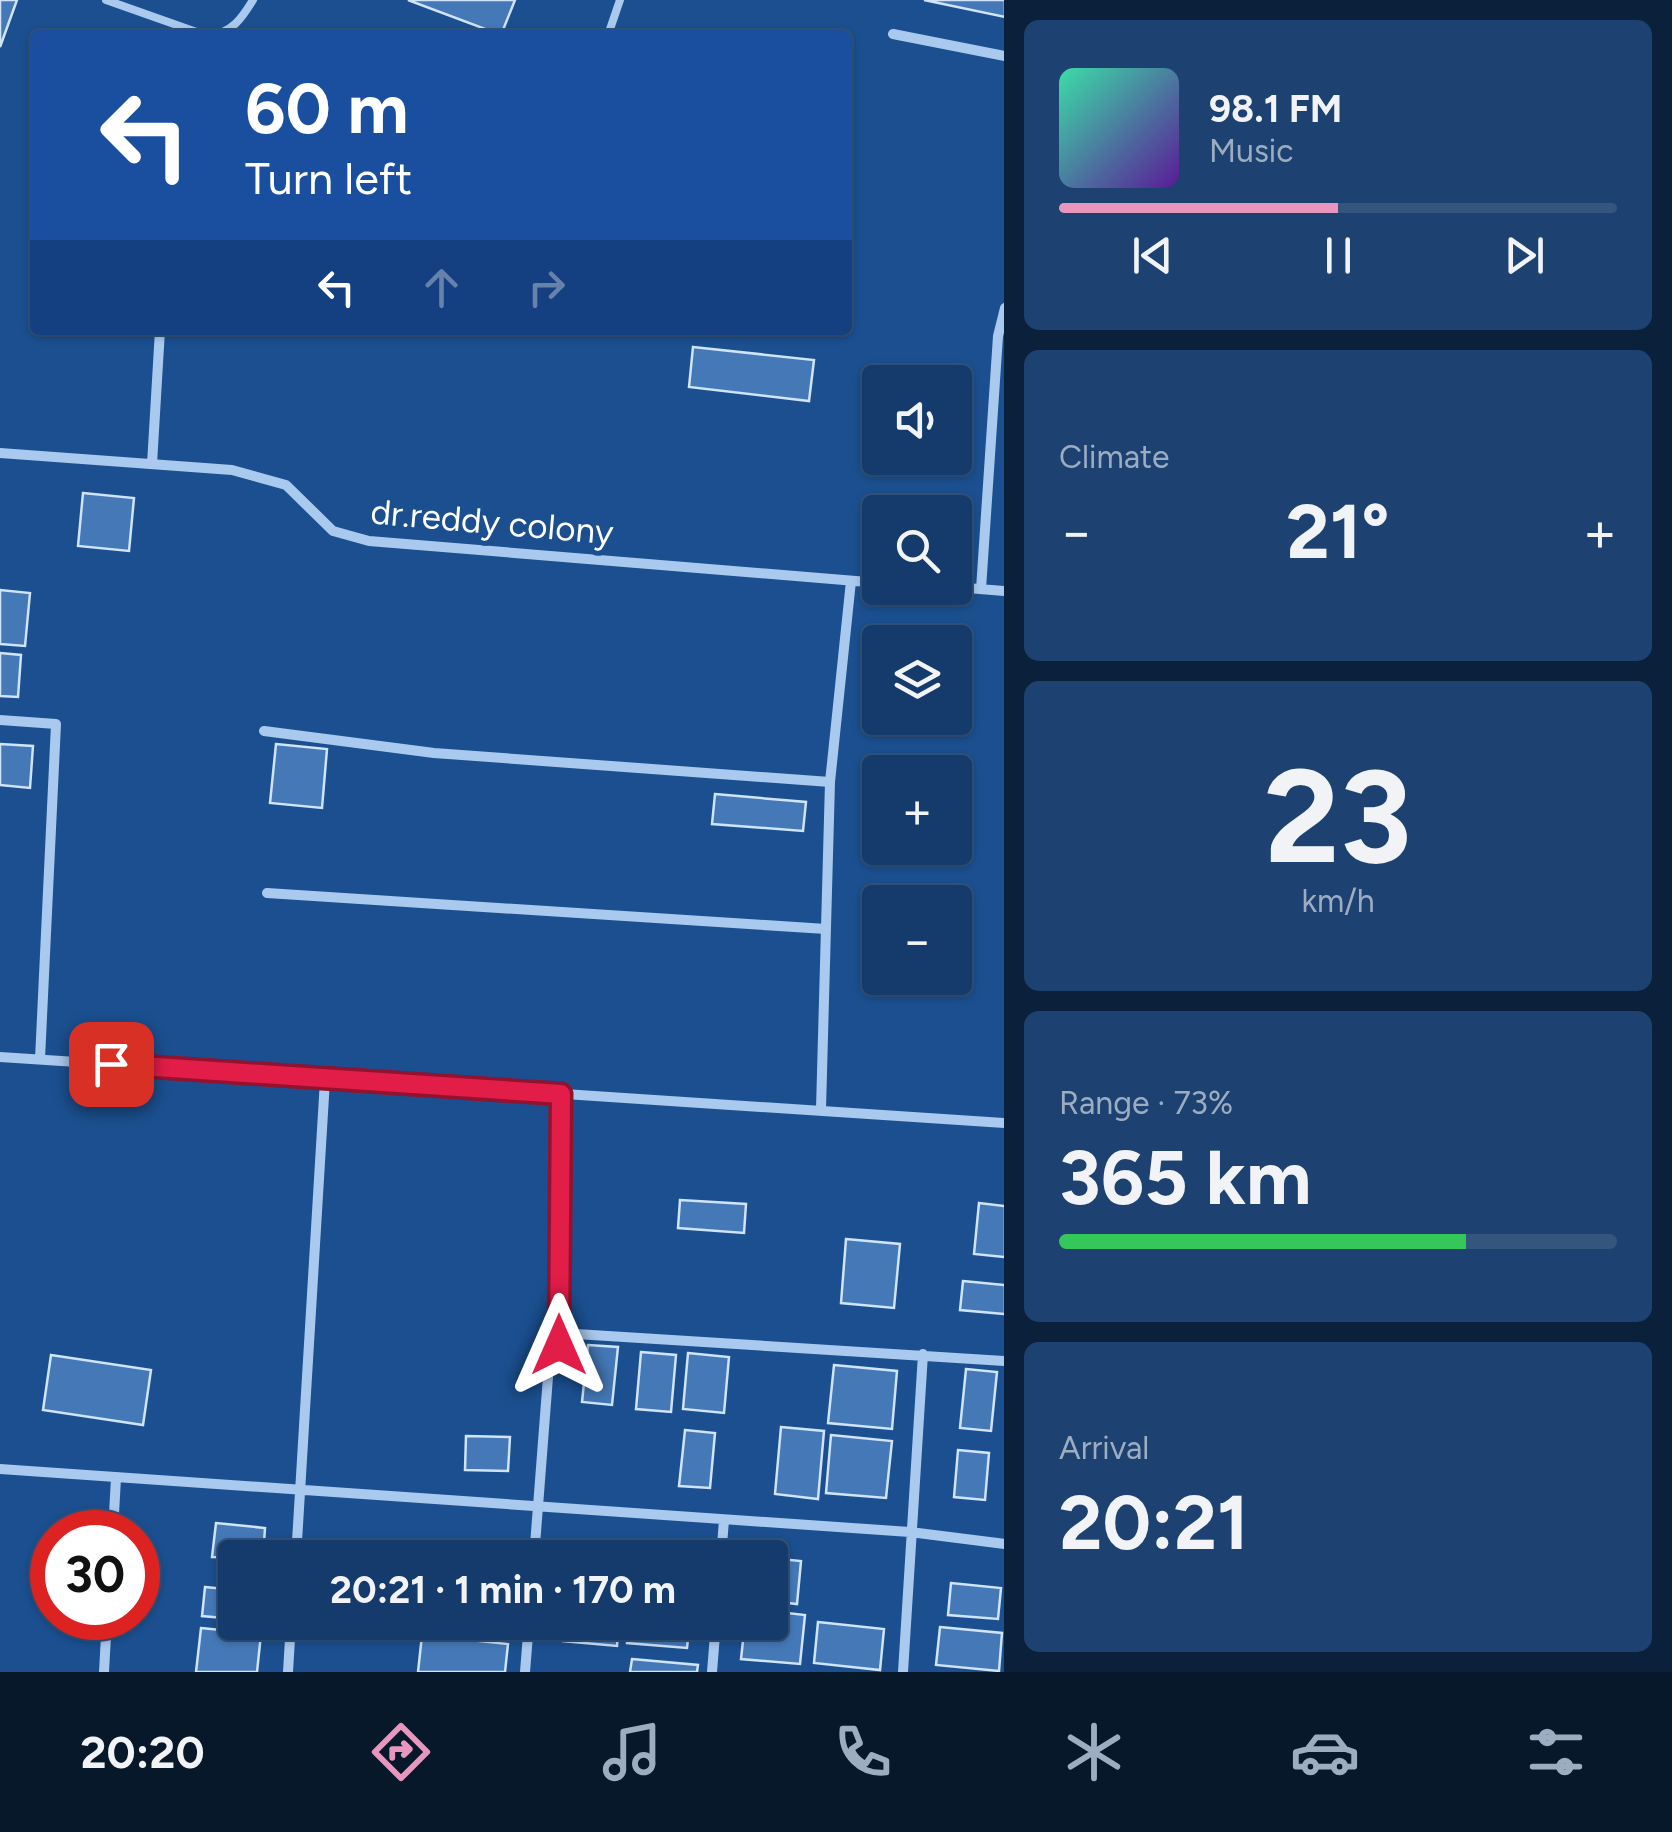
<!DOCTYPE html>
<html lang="en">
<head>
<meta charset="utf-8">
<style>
  :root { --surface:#143b6b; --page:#1d4271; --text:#f1f3f6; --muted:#9dadc1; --line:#33557e; --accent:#e797bd }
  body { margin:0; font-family:Figtree,sans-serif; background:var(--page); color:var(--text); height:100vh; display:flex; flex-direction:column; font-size:38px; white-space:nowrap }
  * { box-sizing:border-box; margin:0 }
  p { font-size:32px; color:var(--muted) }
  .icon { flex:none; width:55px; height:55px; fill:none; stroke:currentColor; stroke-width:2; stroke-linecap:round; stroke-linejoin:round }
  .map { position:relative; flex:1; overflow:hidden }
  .panel { display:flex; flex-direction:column; gap:20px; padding:20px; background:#0b203b; width:668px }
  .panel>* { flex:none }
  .hud { position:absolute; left:30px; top:30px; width:822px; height:305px; border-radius:10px; box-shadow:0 2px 8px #0004,0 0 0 2px var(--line); background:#1a4fa0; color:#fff; overflow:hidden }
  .tools { position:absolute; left:862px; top:365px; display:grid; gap:20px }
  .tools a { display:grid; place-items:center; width:110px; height:110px; border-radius:10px; background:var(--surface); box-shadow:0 2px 8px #0004,0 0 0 2px var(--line); font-size:50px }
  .speed { position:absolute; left:30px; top:1510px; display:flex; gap:20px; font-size:50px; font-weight:700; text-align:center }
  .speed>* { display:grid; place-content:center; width:130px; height:130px; border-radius:50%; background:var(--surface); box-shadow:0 2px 8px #0004,0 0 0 2px var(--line); line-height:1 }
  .speed .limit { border:15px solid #d22; background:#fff; color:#111 }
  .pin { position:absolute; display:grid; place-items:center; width:85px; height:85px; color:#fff; margin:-42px; border-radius:20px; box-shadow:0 5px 15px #0006 }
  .me { position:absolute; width:110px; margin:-55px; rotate:0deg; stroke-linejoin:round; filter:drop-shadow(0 0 8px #0008) }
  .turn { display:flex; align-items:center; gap:35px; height:210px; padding:0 50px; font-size:45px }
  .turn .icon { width:130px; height:130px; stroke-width:2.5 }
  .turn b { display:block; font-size:70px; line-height:85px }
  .lanes { display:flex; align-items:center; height:95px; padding:0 50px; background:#0003; justify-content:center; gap:50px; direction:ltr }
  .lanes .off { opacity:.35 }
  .big { font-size:75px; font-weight:700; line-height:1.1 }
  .panel .widget { flex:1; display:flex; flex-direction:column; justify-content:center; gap:15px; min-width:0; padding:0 35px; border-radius:15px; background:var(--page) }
  .panel .dial { align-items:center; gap:0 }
  .dial b { font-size:130px; line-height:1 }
  .song { display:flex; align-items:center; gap:30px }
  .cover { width:120px; height:120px; border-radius:15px; background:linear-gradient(135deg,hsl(160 70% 55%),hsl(270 70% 35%)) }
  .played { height:10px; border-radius:5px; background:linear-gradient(90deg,var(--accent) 50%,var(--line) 50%) }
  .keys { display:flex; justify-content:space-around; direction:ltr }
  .heat { display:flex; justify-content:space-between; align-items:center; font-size:55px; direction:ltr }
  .charge { height:15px; border-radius:8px; background:linear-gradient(90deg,#34c759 73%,var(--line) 0) }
  .trip { position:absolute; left:218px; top:1540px; width:570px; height:100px; border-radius:10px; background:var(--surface); box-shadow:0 2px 8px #0004,0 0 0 2px var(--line); font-weight:700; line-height:100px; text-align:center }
  .tab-bar { display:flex; height:160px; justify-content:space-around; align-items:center; background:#08182b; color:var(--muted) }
  .tab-bar .icon { width:70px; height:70px }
  .tab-bar .on { color:var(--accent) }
  .tab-bar b { font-size:45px; color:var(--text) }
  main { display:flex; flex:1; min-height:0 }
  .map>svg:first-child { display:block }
  .building { fill:#4478b7; stroke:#cfe3fa; stroke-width:2.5 }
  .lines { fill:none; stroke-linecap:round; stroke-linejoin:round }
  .service { stroke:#a9c9ee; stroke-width:8 }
  .minor { stroke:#a9c9ee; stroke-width:10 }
  .route-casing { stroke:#92132f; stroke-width:25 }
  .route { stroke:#e11d48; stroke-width:18 }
  .labels { text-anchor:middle; stroke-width:10; stroke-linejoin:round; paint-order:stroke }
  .street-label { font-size:35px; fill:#fff; stroke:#1b4f8f }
</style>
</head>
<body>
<main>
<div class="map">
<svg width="1005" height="1672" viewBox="0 0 1005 1672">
  <rect width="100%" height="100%" fill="#1b4f8f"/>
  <path class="building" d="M0 0H17L0 47Z
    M408 0H515L501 35Z
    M924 0H1005V17Z
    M693 347 814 360 809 401 689 387Z
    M83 493 134 498 129 551 78 546Z
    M955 515 964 516 959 562 955 561Z
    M0 590 30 593 25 646 0 644Z
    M0 653 21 655 18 697 0 696Z
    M0 744 33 746 30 788 0 785Z
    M276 744 327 749 322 808 270 803Z
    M715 794 806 802 803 831 712 824Z
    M680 1200 746 1204 744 1233 678 1228Z
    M979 1203 1005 1206V1257L974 1254Z
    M846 1239 900 1244 894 1308 841 1303Z
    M963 1281 1005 1285V1314L960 1310Z
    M588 1345 618 1347 612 1405 582 1402Z
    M641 1352 676 1355 671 1412 636 1409Z
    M688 1353 729 1357 724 1413 683 1409Z
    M51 1355 151 1370 143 1425 43 1410Z
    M834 1365 897 1371 892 1429 828 1423Z
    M966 1369 997 1372 991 1431 960 1428Z
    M781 1427 824 1431 818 1499 775 1494Z
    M685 1430 715 1433 710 1488 679 1486Z
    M831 1435 892 1441 886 1498 826 1493Z
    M466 1436 510 1437 508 1471 465 1470Z
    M958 1450 989 1453 985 1500 954 1497Z
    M216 1523 265 1528 263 1558 212 1557Z
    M566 1549 627 1554V1558H565Z
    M632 1552 686 1558H631Z
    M770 1558 801 1561 797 1604 770 1601Z
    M951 1583 1001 1588 998 1619 948 1615Z
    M205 1587 235 1590V1619L202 1616Z
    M770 1611 805 1615 800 1664 741 1659 745 1622H770Z
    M422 1622H499L498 1631Z
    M565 1622H619L617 1646 563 1641Z
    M629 1622H690L687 1648 627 1643Z
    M818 1622 884 1629 880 1670 814 1663Z
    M940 1627 1002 1633 999 1671 936 1665Z
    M201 1628 261 1634 257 1672H196Z
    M422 1635 508 1644 505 1672H418Z
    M632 1659 698 1665 697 1672H630Z"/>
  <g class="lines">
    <path class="service" d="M106 0 205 35
      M210 35C232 33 242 18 253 0
      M608 35 620 0"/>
    <path class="minor" d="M893 34 1005 56
      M0 453 232 470 286 485 333 531 369 541 880 583
      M152 464 160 330
      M955 587 1005 591
      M981 589 998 336 1005 308
      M0 720 56 724 40 1059
      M264 731 434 753 830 782
      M267 893 826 929
      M0 1057 1005 1123
      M821 1109 830 782 851 581
      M559 1345 561 1094
      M0 1469 910 1532 1005 1544
      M113 1532 116 1478
      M296 1558 325 1080
      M534 1558 549 1364 559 1345 576 1334 1005 1361
      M721 1558 724 1520
      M104 1672 107 1618
      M288 1672 291 1622
      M525 1672 529 1622
      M712 1672 716 1622
      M903 1672 923 1354"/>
  </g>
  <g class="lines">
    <g class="route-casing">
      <path id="route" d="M111 1064 561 1094 559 1345"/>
    </g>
    <use href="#route" class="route"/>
  </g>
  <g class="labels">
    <g class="street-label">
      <text transform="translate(492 522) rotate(5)" y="12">dr.reddy colony</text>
    </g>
  </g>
</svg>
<div class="tools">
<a><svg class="icon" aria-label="sound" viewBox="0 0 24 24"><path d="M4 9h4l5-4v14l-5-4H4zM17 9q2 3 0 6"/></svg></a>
<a><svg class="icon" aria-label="search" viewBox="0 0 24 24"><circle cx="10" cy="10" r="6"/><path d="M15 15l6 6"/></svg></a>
<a><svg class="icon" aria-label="layers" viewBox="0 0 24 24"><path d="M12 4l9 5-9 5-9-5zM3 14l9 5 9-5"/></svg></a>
<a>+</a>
<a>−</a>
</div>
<div class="speed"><div class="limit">30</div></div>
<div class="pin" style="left:111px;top:1064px;background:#d93025"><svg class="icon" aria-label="arrive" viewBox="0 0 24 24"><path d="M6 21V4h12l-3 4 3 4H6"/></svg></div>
<svg class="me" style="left:559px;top:1345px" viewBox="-20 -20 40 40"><path d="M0-17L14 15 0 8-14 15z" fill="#e11d48" stroke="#fff" stroke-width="4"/></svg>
<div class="trip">20:21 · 1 min · 170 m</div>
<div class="hud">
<div class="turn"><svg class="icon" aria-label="left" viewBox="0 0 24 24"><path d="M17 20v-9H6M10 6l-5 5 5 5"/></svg><div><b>60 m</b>Turn left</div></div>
<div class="lanes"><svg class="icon" aria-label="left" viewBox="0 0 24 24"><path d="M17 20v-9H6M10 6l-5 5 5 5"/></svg><svg class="icon off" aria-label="ahead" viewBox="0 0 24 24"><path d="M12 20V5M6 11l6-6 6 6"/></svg><svg class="icon off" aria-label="right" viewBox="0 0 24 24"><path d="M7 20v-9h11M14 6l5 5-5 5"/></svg></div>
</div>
</div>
<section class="panel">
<div class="widget">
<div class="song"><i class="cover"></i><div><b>98.1 FM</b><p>Music</p></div></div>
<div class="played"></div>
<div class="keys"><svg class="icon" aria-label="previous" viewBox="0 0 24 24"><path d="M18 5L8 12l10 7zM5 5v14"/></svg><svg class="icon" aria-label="pause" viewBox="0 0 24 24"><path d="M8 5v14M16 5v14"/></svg><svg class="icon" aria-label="next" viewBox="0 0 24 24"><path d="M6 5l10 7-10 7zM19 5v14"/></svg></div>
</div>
<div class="widget"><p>Climate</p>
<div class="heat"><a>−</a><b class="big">21°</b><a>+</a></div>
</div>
<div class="widget dial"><b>23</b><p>km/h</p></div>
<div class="widget"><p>Range · 73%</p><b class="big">365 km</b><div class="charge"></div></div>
<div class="widget"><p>Arrival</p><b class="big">20:21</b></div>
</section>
</main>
<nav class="tab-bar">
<b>20:20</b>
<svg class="icon on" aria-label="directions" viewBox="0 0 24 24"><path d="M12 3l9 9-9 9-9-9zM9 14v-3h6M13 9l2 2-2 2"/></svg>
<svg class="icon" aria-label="music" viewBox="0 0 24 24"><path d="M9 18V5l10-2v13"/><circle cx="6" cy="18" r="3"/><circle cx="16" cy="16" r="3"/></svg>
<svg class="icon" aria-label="phone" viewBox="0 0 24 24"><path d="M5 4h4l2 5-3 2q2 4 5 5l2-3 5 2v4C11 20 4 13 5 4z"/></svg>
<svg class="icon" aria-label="climate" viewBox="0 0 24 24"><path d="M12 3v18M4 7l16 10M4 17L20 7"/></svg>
<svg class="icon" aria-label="car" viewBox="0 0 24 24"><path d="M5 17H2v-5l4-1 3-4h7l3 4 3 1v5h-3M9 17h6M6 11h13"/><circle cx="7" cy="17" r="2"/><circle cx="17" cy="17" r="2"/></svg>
<svg class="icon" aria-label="filters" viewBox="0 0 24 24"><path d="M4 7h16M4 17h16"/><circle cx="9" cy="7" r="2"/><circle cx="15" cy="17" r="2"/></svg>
</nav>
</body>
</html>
